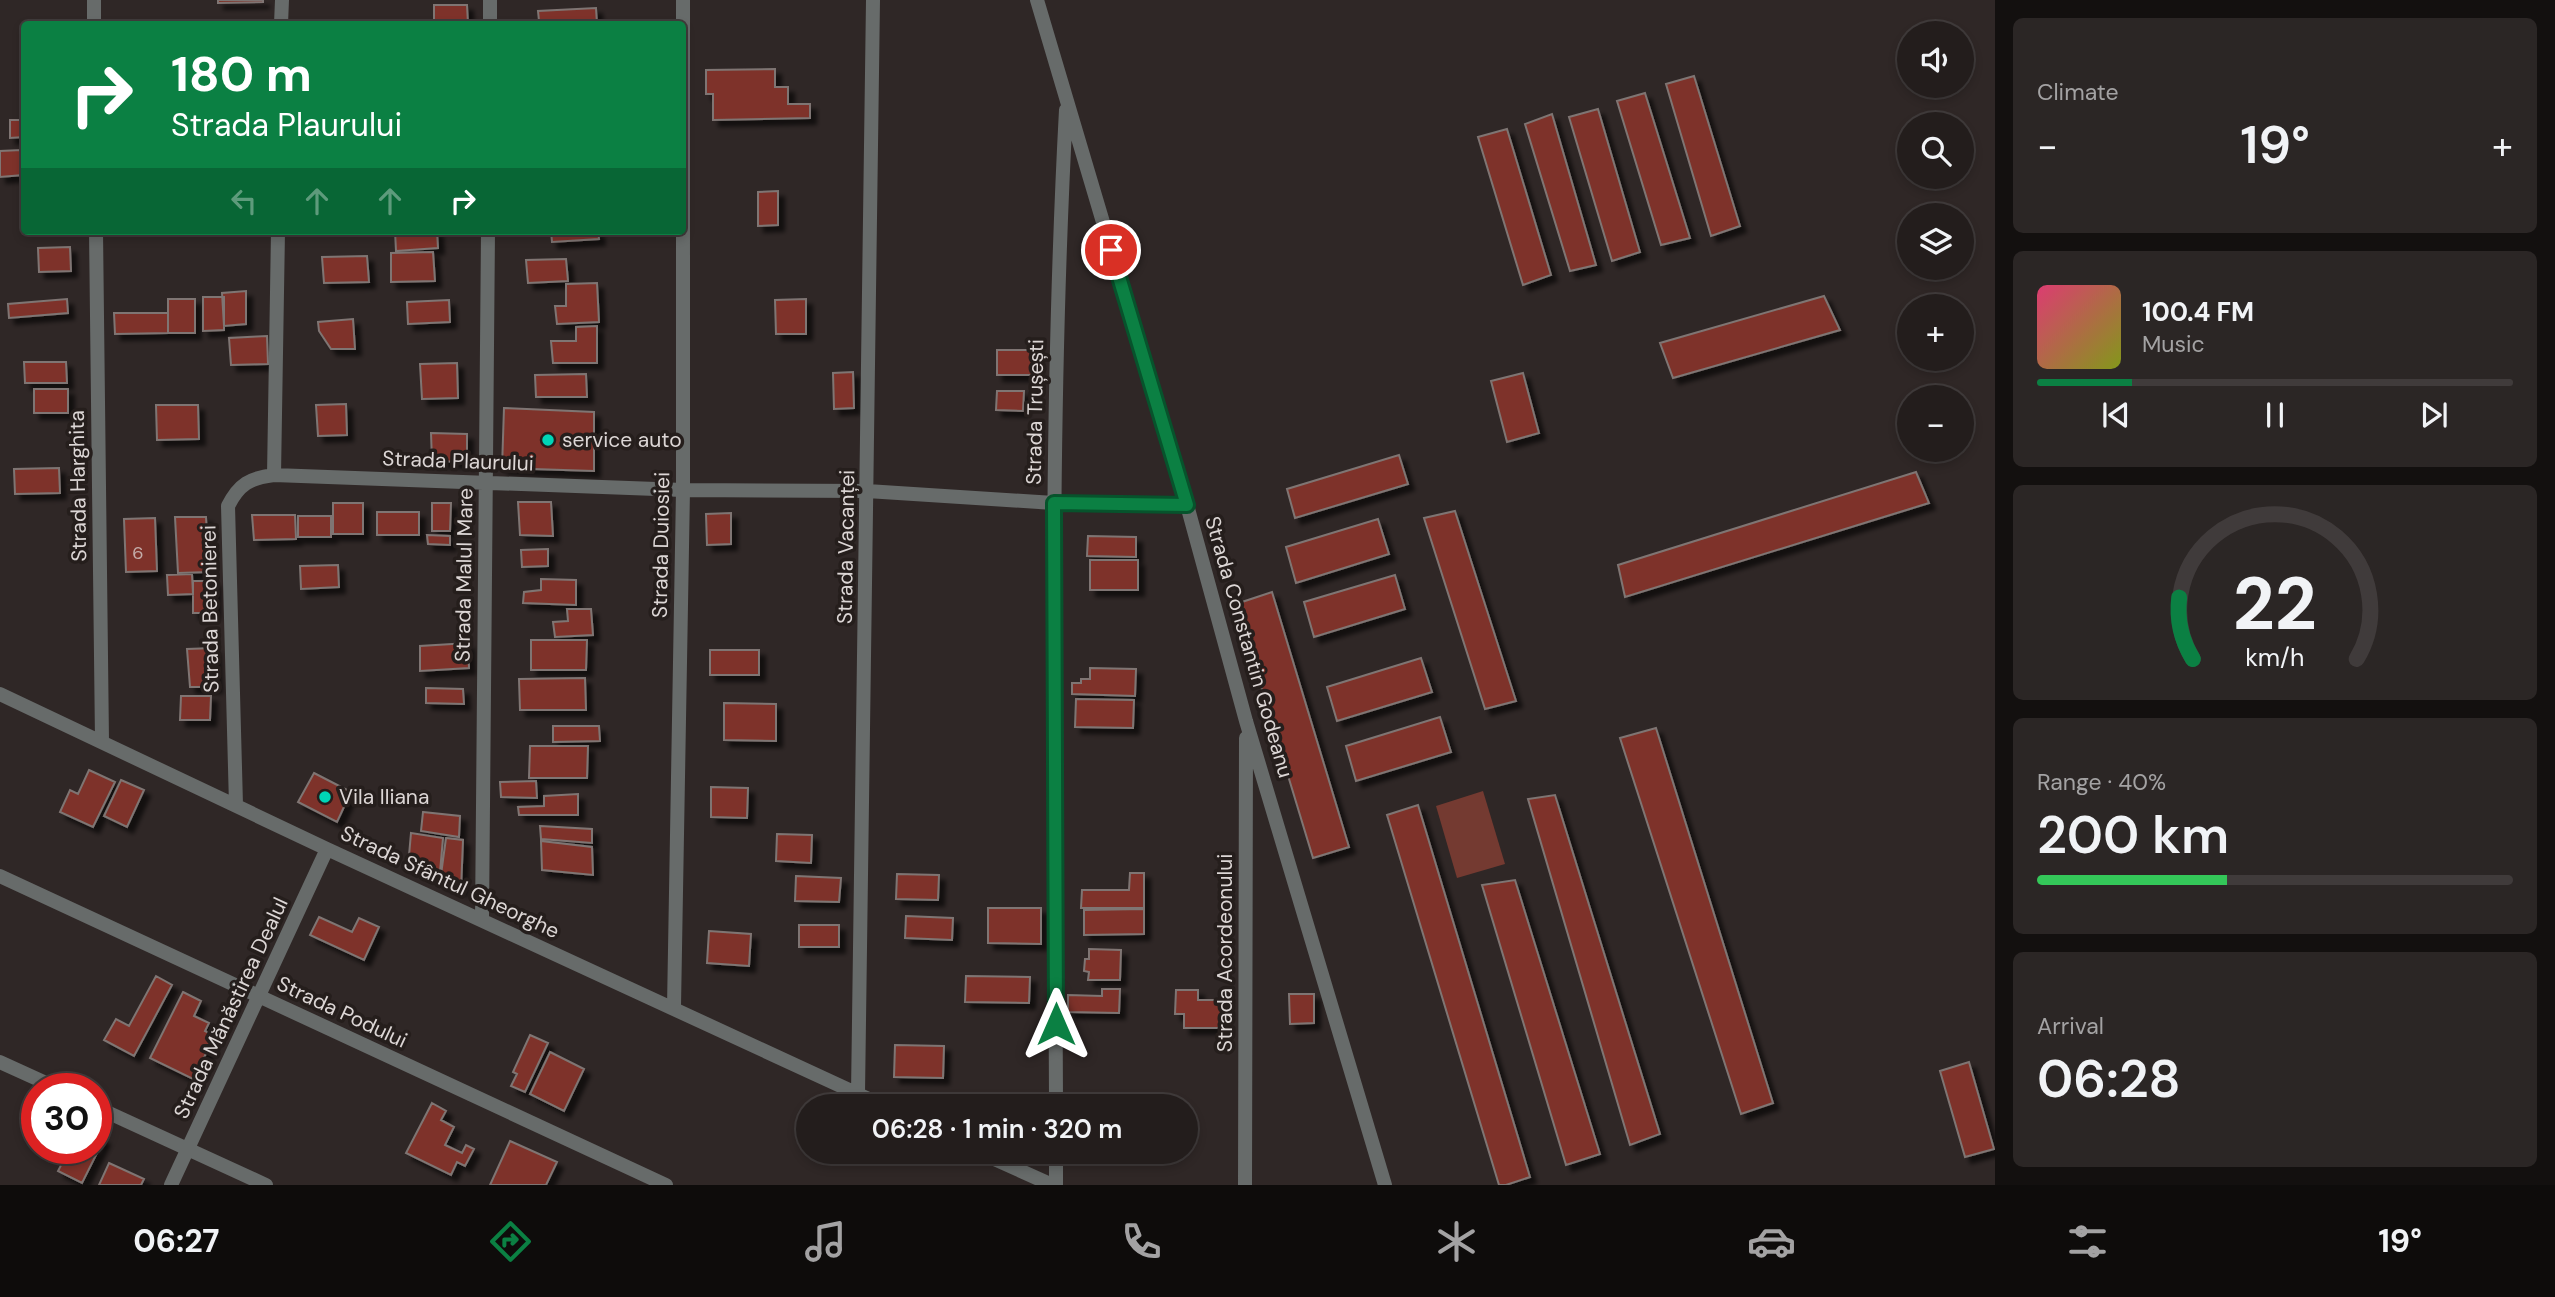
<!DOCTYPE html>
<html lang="en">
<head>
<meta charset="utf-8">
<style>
  :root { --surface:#231d1c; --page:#2b2625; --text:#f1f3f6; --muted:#a3a2a3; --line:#403b3b; --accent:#0b8043 }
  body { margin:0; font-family:"DM Sans",sans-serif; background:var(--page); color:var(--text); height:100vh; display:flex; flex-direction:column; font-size:26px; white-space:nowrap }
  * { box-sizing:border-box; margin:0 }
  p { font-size:23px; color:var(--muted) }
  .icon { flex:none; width:38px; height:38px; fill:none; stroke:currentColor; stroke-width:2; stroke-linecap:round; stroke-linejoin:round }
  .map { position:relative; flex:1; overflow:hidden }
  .panel { display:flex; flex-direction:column; gap:18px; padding:18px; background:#13100f; width:560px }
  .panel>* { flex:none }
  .hud { position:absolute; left:21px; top:21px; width:665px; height:214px; border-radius:7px; box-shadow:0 4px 10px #0003,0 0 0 2px var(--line); background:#0b8043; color:#fff; overflow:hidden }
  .buttons { position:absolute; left:1897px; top:21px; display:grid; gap:14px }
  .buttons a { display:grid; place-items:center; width:77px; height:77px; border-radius:50%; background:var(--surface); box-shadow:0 4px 10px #0003,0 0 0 2px var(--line); font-size:35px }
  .speed { position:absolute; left:21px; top:1073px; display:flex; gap:14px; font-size:35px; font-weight:700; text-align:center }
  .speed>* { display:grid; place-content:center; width:91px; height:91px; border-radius:50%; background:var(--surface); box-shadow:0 4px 10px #0003,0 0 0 2px var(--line); line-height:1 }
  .speed .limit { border:10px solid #d22; background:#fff; color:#111 }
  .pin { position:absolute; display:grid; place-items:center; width:60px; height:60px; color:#fff; margin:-30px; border:4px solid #fff; border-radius:50%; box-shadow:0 2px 7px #0007 }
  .me { position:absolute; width:77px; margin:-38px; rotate:0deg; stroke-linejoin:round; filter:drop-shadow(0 0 5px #0008) }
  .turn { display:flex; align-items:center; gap:24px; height:147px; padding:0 35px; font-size:32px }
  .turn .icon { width:91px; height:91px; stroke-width:2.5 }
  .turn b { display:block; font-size:49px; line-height:60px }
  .lanes { display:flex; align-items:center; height:66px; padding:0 35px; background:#0003; justify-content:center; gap:35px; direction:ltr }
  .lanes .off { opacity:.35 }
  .big { font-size:52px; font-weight:600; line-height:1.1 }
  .panel .widget { flex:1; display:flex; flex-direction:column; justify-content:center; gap:10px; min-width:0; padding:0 24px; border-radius:10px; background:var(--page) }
  .panel .dial { align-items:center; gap:0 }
  .dial svg { height:182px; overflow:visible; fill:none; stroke:var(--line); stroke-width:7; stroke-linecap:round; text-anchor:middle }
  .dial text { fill:var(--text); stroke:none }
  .song { display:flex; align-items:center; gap:21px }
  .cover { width:84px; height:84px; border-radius:10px; background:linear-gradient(135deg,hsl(340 70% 55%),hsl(70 70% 35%)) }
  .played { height:7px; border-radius:4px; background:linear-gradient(90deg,var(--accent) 20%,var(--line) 20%) }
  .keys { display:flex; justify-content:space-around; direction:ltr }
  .heat { display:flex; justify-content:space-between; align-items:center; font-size:38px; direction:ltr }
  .charge { height:10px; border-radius:5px; background:linear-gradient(90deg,#34c759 40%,var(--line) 0) }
  .trip { position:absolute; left:796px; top:1094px; width:402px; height:70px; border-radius:35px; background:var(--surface); box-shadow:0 4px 10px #0003,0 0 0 2px var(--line); font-weight:600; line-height:70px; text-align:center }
  .tabs { display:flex; height:112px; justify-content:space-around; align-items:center; background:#0e0c0b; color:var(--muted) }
  .tabs .icon { width:49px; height:49px }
  .tabs .selected { color:var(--accent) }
  .tabs b { font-size:32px; color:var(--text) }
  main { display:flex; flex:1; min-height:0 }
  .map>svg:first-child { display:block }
  .park { fill:#743a31 }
  .building { fill:#7e3329; stroke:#7f7573; stroke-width:2; filter:url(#shadow) }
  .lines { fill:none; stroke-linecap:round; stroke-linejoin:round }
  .minor { stroke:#676b6a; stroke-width:14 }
  .route-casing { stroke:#07532c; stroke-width:18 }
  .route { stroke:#0b8043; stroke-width:12 }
  .poi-dot { fill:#00d5b7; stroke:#251e1c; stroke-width:2.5 }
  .labels { text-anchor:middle; stroke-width:7; stroke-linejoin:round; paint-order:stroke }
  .number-label { font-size:18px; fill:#c4adaa }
  .street-label { font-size:21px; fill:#dcd6d5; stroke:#251e1c }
  .poi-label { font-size:21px; fill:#dcd6d5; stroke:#251e1c; text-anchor:start }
</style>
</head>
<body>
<main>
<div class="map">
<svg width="1995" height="1185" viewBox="0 0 1995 1185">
  <defs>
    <filter id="shadow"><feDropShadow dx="6" dy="6" stdDeviation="2" flood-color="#0009"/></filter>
  </defs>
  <rect width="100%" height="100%" fill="#2f2726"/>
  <path class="park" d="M1483 791 1505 864 1457 878 1436 806Z"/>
  <path class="building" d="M218 0H263V2L218 3Z
    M434 5H467L468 24H434Z
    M596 8 597 24H518L539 21 538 11Z
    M775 69V87H788V104H810V118L713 120V94H706V70Z
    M1694 76 1740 226 1711 236 1666 84Z
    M1645 93 1690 238 1661 245 1617 101Z
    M1598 109 1640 252 1612 261 1569 117Z
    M1552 114 1596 265 1570 271 1525 124Z
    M10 120H24V137L10 138Z
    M1507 129 1551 275 1523 285 1478 137Z
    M21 150 23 175 0 177V151Z
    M778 191V225L758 226V192Z
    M395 231H437L438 248 396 251Z
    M551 231H598L599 239 552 242Z
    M70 247 71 271 39 272 38 248Z
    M433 252 435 281 391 282V253Z
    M367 256 369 282 324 283 322 257Z
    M566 259 568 281 528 283 526 260Z
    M597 283 599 322 557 324 555 306H566V284Z
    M246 291V324L224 326 222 293Z
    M1824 296 1840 330 1673 378 1660 343Z
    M203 297H224V330L203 331Z
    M67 299 68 313 9 318 8 304Z
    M168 299H195V333H168Z
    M806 299V334H776L775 300Z
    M449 300 450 322 408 324 407 302Z
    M114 313H168V333L115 334Z
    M353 319 355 349H331L319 331 318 322Z
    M597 326V363H553L551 341H576V327Z
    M267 336 268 364 231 365 229 338Z
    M997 350H1036V375H997Z
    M24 362H66L67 383H25Z
    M457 363 458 398 422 399 420 364Z
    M853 372 854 408 834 409 833 373Z
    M1523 373 1539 433 1507 442 1491 381Z
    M586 374 587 397H536L535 375Z
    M34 389H68V413H34Z
    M997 391H1024L1023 411 996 410Z
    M346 404 347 435 318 436 316 405Z
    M156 405H198L199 439 157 440Z
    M504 408 594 412V471L502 468Z
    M431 433 467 434V462L432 461Z
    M1399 455 1408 484 1295 518 1287 489Z
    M59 468 60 493 15 494 14 469Z
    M1916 472 1929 503 1625 597 1618 565Z
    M518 502H551L553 536 520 535Z
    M333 503H363V534H333Z
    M432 503H451L450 531H432Z
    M1455 511 1516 701 1485 709 1424 518Z
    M377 512H419V535H377Z
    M731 513V544L707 545 706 514Z
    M252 515H295L296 539 254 540Z
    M298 516H331V537H298Z
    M175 517H206L209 572 178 573Z
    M155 518 157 571 126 572 124 519Z
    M1378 519 1389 554 1296 583 1286 547Z
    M427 535 450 536V545L428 544Z
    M1088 536 1136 537V557L1087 556Z
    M548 549V566L522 567 521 550Z
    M1090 560H1138V590H1090Z
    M338 565 339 587 301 589 300 566Z
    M192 574 193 594 168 595 167 575Z
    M1395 575 1405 609 1314 637 1304 602Z
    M541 579 576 580V605L523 603 524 592 541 590Z
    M193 581H214V613H193Z
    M1272 592 1349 847 1313 858 1236 604Z
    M567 609H591L593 635 555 637 553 622 568 621Z
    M531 640H587L586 670H531Z
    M468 643 469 668 420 671V646Z
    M214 648 216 687H190L187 649Z
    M710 650H759V675H710Z
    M1421 658 1432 692 1337 721 1327 687Z
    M1090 668 1136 669 1135 696 1072 694V683H1081V679H1090Z
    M585 678 586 710H520L519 679Z
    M426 688 463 689 464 704 426 703Z
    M181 696H211L210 720H180Z
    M1076 699 1134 700 1133 728 1075 727Z
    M724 703 776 704V741L724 740Z
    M1440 717 1451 752 1356 781 1346 746Z
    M553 726H599L600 741 553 742Z
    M1656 728 1773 1103 1741 1114 1620 738Z
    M530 746H588L587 778H529Z
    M89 770 115 782 93 827 60 812 70 790 78 794Z
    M314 773 351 792 337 822 298 802Z
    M121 780 144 790 127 827 104 816Z
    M536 781 537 798 501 797 500 782Z
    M711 787 748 788 747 818 711 817Z
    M578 794V815H519L518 807 544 806V796Z
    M1555 795 1660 1134 1630 1145 1528 799Z
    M1418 805 1530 1177 1506 1185H1499L1387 815Z
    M423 812 460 816 459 837 421 831Z
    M540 826 592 829V843L541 839Z
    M411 833 443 838 440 872 408 867Z
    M777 834 812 835 811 863 776 861Z
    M446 838 463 840 461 890 440 882Z
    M541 841 592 847 593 875 542 870Z
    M1130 873H1144V908H1081L1082 890H1129Z
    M897 874 939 875 938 900 896 899Z
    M796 876 841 878 839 902 795 901Z
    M1515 880 1600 1154 1566 1165 1482 885Z
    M988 908H1041V944L988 943Z
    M1144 909V934L1084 935V910Z
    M906 916 953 918 952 940 905 938Z
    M319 917 352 932 359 918 379 927 364 960 310 935Z
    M799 925H839V947H799Z
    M709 931 751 934 749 966 707 963Z
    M1089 949 1121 950 1120 980H1088L1089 972 1084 971 1085 959H1089Z
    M156 976 172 985 134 1056 104 1040 116 1019 129 1026Z
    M966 976 1030 977 1029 1003 965 1002Z
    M1102 989H1120L1119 1013 1068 1012V995L1102 996Z
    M1176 990H1198V1000H1222V1028H1184V1014H1175Z
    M183 992 201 1001 194 1016 209 1023 205 1031 215 1036 193 1079 150 1058Z
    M1289 994H1314V1023L1290 1024Z
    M530 1035 548 1043 525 1092 511 1086 517 1074 513 1072Z
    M895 1045 944 1046 943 1078 894 1077Z
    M550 1052 584 1069 564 1111 530 1094Z
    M1969 1062 1994 1149 1965 1157 1940 1071Z
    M432 1103 446 1111 441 1120 454 1127 445 1145 462 1153 466 1145 474 1149 465 1166 457 1162 451 1175 406 1153Z
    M96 1136 104 1139 82 1183 58 1171 70 1148H96Z
    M510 1141 557 1162 546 1185H490Z
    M109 1163 144 1179 141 1185H99Z"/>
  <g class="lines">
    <path class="minor" d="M94 0V24
      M1037 0 1187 505 1246 721 1385 1185
      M281 24 282 0
      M490 24V0
      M96 231 102 741
      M274 475 278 231
      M0 694 327 849 884 1106
      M236 805 228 506C239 484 250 478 274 475L683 490 867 491 1054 503 1187 505
      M0 876 666 1185
      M482 920 488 231
      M674 1007 683 490V0
      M0 1062 57 1088
      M858 1094 873 0
      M1056 1106C1055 774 1048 442 1066 110
      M96 1107 266 1185
      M979 1152 1052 1185
      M1056 1152V1185
      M171 1185 327 849
      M1245 1185 1246 738"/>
  </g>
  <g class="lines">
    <g class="route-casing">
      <path id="route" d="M1056 1024 1054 503 1187 505 1111 250"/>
    </g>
    <use href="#route" class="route"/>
  </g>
  <g class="poi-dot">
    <circle cx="548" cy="440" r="7"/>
    <circle cx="325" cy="797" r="7"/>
  </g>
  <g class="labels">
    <g class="number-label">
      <text x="138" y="559">6</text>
    </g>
    <g class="street-label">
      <text transform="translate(1035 412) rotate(-89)" y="7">Strada Trușești</text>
      <text transform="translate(458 461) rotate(2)" y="7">Strada Plaurului</text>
      <text transform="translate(78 486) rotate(-91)" y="7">Strada Harghita</text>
      <text transform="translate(661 545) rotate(-89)" y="7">Strada Duiosiei</text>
      <text transform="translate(846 547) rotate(-89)" y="7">Strada Vacanței</text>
      <text transform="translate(464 575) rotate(-89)" y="7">Strada Malul Mare</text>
      <text transform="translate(210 609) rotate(-91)" y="7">Strada Betonierei</text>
      <text transform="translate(1249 647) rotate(74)" y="7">Strada Constantin Godeanu</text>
      <text transform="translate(450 882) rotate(25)" y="7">Strada Sfântul Gheorghe</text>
      <text transform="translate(1225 953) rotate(-90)" y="7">Strada Acordeonului</text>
      <text transform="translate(231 1008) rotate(-65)" y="7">Strada Mănăstirea Dealul</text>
      <text transform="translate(342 1012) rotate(25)" y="7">Strada Podului</text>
    </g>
    <g class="poi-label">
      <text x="562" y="447">service auto</text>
      <text x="339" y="804">Vila Iliana</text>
    </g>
  </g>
</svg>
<div class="buttons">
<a><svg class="icon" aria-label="sound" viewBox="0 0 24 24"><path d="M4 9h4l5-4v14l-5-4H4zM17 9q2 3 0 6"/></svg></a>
<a><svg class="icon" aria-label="search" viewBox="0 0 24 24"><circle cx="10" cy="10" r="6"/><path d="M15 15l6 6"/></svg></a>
<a><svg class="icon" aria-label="layers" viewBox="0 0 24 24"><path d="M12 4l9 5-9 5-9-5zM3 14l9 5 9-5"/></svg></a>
<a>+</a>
<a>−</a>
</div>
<div class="speed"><div class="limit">30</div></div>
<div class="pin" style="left:1111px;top:250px;background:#d93025"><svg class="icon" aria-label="arrive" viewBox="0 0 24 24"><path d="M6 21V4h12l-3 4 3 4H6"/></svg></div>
<svg class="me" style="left:1056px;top:1024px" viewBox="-20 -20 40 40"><path d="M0-17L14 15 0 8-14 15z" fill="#0b8043" stroke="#fff" stroke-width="4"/></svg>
<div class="trip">06:28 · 1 min · 320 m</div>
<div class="hud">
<div class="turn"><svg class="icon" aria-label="right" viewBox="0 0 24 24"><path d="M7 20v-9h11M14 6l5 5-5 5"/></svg><div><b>180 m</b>Strada Plaurului</div></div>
<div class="lanes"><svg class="icon off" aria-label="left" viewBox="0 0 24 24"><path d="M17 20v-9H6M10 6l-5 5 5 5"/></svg><svg class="icon off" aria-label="ahead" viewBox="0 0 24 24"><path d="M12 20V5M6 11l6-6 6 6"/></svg><svg class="icon off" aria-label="ahead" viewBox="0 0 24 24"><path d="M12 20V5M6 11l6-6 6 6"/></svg><svg class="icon" aria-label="right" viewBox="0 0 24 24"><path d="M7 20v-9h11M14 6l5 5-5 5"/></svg></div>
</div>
</div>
<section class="panel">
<div class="widget"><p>Climate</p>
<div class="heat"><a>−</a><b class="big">19°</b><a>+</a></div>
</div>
<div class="widget">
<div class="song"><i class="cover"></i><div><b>100.4 FM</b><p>Music</p></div></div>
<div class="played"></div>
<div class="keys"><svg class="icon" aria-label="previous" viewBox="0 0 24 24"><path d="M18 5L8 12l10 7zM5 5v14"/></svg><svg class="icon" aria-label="pause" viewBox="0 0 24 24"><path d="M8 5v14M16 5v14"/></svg><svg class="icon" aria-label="next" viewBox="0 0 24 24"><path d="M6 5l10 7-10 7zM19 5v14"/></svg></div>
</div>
<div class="widget dial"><svg viewBox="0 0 100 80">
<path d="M14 69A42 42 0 1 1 86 69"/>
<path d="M14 69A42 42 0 0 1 8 42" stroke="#0b8043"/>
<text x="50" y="56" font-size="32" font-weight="700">22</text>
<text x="50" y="72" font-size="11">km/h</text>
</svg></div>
<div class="widget"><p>Range · 40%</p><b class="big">200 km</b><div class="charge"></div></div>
<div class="widget"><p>Arrival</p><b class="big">06:28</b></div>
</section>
</main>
<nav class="tabs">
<b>06:27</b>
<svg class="icon selected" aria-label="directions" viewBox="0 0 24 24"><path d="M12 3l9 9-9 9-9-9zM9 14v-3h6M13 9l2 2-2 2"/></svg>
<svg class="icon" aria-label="music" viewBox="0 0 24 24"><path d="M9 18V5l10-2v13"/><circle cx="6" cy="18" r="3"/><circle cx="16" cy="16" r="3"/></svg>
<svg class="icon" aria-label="phone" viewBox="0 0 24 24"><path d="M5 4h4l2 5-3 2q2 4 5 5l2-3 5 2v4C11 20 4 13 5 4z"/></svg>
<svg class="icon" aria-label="climate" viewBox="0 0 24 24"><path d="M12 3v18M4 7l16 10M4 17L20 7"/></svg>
<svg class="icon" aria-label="car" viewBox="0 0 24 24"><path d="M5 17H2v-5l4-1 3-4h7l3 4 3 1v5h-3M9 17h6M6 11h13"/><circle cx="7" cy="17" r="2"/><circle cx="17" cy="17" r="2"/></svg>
<svg class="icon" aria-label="filters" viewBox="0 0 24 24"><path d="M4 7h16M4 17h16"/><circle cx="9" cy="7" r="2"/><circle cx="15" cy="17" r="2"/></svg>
<b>19°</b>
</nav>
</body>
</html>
